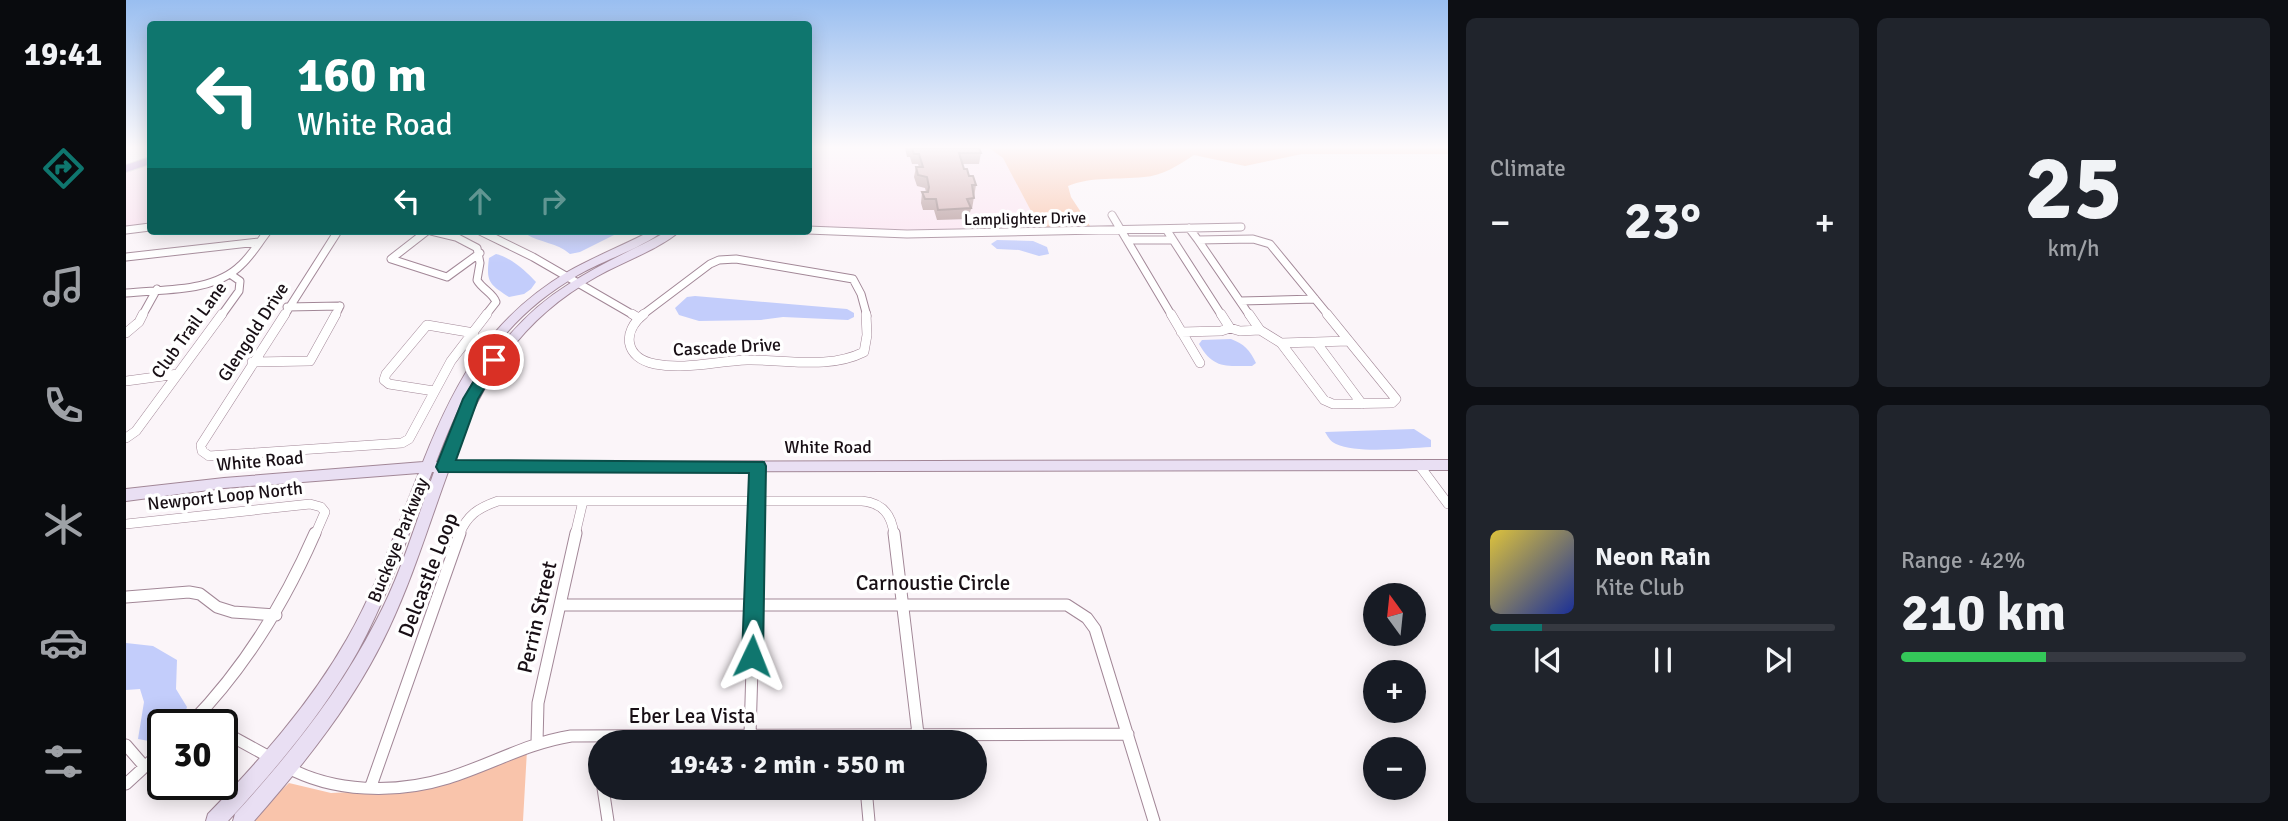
<!DOCTYPE html>
<html lang="en">
<head>
<meta charset="utf-8">
<style>
  :root { --surface:#171b24; --page:#20242c; --text:#f1f3f6; --muted:#9ea1a6; --line:#363941; --accent:#0f766e }
  body { margin:0; font-family:Signika,sans-serif; background:var(--page); color:var(--text); height:100vh; display:flex; flex-direction:column; font-size:26px; white-space:nowrap }
  * { box-sizing:border-box; margin:0 }
  p { font-size:23px; color:var(--muted) }
  .icon { flex:none; width:38px; height:38px; fill:none; stroke:currentColor; stroke-width:2; stroke-linecap:round; stroke-linejoin:round }
  .map { position:relative; flex:1; overflow:hidden }
  .drawer { display:flex; flex-direction:column; gap:18px; padding:18px; background:#0d0f14; width:840px }
  .drawer>* { flex:none }
  .banner { position:absolute; left:21px; top:21px; width:665px; height:214px; border-radius:7px; box-shadow:0 4px 18px #0003; background:#0f766e; color:#fff; overflow:hidden }
  .needle { width:46px; rotate:345deg }
  .fabs { position:absolute; left:1237px; top:583px; display:grid; gap:14px }
  .fabs a { display:grid; place-items:center; width:63px; height:63px; border-radius:50%; background:var(--surface); box-shadow:0 4px 18px #0003; font-size:35px }
  .speed { position:absolute; left:21px; top:709px; display:flex; gap:14px; font-size:35px; font-weight:700; text-align:center }
  .speed>* { display:grid; place-content:center; width:91px; height:91px; border-radius:50%; background:var(--surface); box-shadow:0 4px 18px #0003; line-height:1 }
  .speed .limit { border:4px solid #111; border-radius:10px; background:#fff; color:#111 }
  .pin { position:absolute; display:grid; place-items:center; width:60px; height:60px; color:#fff; margin:-30px; border:4px solid #fff; border-radius:50%; box-shadow:0 2px 7px #0007 }
  .me { position:absolute; width:77px; margin:-38px; rotate:2deg; stroke-linejoin:round; filter:drop-shadow(0 0 5px #0008) }
  .turn { display:flex; align-items:center; gap:24px; height:147px; padding:0 35px; font-size:32px }
  .turn .icon { width:91px; height:91px; stroke-width:2.5 }
  .turn b { display:block; font-size:49px; line-height:60px }
  .lanes { display:flex; align-items:center; height:66px; padding:0 35px; background:#0003; justify-content:center; gap:35px; direction:ltr }
  .lanes .off { opacity:.35 }
  .big { font-size:52px; font-weight:800; line-height:1.1 }
  .drawer .tile { flex:1; display:flex; flex-direction:column; justify-content:center; gap:10px; min-width:0; padding:0 24px; border-radius:10px; background:var(--page) }
  .drawer .dial { align-items:center; gap:0 }
  .dial b { font-size:91px; line-height:1 }
  .song { display:flex; align-items:center; gap:21px }
  .cover { width:84px; height:84px; border-radius:10px; background:linear-gradient(135deg,hsl(50 70% 55%),hsl(230 70% 35%)) }
  .played { height:7px; border-radius:4px; background:linear-gradient(90deg,var(--accent) 15%,var(--line) 15%) }
  .keys { display:flex; justify-content:space-around; direction:ltr }
  .heat { display:flex; justify-content:space-between; align-items:center; font-size:38px; direction:ltr }
  .charge { height:10px; border-radius:5px; background:linear-gradient(90deg,#34c759 42%,var(--line) 0) }
  .drawer .tiles { flex:1; display:grid; gap:18px; grid-template-columns:repeat(2,1fr) }
  .trip { position:absolute; left:462px; top:730px; width:399px; height:70px; border-radius:35px; background:var(--surface); box-shadow:0 4px 18px #0003; font-weight:800; line-height:70px; text-align:center }
  main { display:flex; flex:1; min-height:0 }
  .tab-bar { display:flex; flex-direction:column; width:126px; justify-content:space-around; align-items:center; background:#090b0e; color:var(--muted) }
  .tab-bar .icon { width:49px; height:49px }
  .tab-bar .on { color:var(--accent) }
  .tab-bar b { font-size:32px; color:var(--text) }
  .map>svg:first-child { display:block }
  .built { fill:#fbe4f1 }
  .green { fill:#f9c4ab }
  .water { fill:#c3cdfb }
  .lines { fill:none; stroke-linecap:round; stroke-linejoin:round }
  .street-far2-casing { stroke:#a28797; stroke-width:9 }
  .street-far1-casing { stroke:#a28797; stroke-width:10 }
  .street-casing { stroke:#a28797; stroke-width:13 }
  .secondary-casing { stroke:#a28797; stroke-width:2 }
  .highway-casing { stroke:#d5d4d5; stroke-width:2 }
  .street-far2 { stroke:#fff; stroke-width:7 }
  .street-far1 { stroke:#fff; stroke-width:9 }
  .street { stroke:#fff; stroke-width:11 }
  .secondary { fill:#e9dff3; fill-rule:evenodd }
  .highway { fill:#b793d6; fill-rule:evenodd }
  .wall { fill:#b29596 }
  .building { fill:#cfadaf; stroke:#91797a; stroke-width:2 }
  .route { fill:#0f766e; stroke:#0a4d48; stroke-width:2 }
  .labels { text-anchor:middle; stroke-width:7; stroke-linejoin:round; paint-order:stroke }
  .far-street-label { font-size:16px; fill:#180f15; stroke:#fff }
  .street-label { font-size:18px; fill:#180f15; stroke:#fff }
  .near-street-label { font-size:21px; fill:#180f15; stroke:#fff }
</style>
</head>
<body>
<main>
<nav class="tab-bar">
<b>19:41</b>
<svg class="icon on" aria-label="directions" viewBox="0 0 24 24"><path d="M12 3l9 9-9 9-9-9zM9 14v-3h6M13 9l2 2-2 2"/></svg>
<svg class="icon" aria-label="music" viewBox="0 0 24 24"><path d="M9 18V5l10-2v13"/><circle cx="6" cy="18" r="3"/><circle cx="16" cy="16" r="3"/></svg>
<svg class="icon" aria-label="phone" viewBox="0 0 24 24"><path d="M5 4h4l2 5-3 2q2 4 5 5l2-3 5 2v4C11 20 4 13 5 4z"/></svg>
<svg class="icon" aria-label="climate" viewBox="0 0 24 24"><path d="M12 3v18M4 7l16 10M4 17L20 7"/></svg>
<svg class="icon" aria-label="car" viewBox="0 0 24 24"><path d="M5 17H2v-5l4-1 3-4h7l3 4 3 1v5h-3M9 17h6M6 11h13"/><circle cx="7" cy="17" r="2"/><circle cx="17" cy="17" r="2"/></svg>
<svg class="icon" aria-label="filters" viewBox="0 0 24 24"><path d="M4 7h16M4 17h16"/><circle cx="9" cy="7" r="2"/><circle cx="15" cy="17" r="2"/></svg>
</nav>
<div class="map">
<svg width="1322" height="821" viewBox="0 0 1322 821">
  <rect width="100%" height="100%" fill="#fbf5f9"/>
  <path class="built" d="M682 148H863L877 157 914 228 723 231 683 229Z
    M24 162V225L0 227V171Z"/>
  <path class="green" d="M863 148H1322V154H1176L1119 166 1068 155C1053 165 1036 176 1018 177 991 180 967 176 942 186L945 197 964 226 914 228 877 158Z
    M401 750 397 821H122L163 783 205 793 308 788Z"/>
  <path class="water" d="M401 231H496L454 252 444 254C430 242 414 243 400 234Z
    M871 240 907 241 921 247 923 254 913 256 893 250 871 249 865 244Z
    M370 254C384 257 400 271 410 282L405 289 398 294 383 297C363 284 360 282 363 258Z
    M569 296 721 309 728 313V317L722 320 657 317 635 320 573 321 553 315 549 308 561 297Z
    M1105 339C1118 344 1124 350 1130 363L1126 366C1100 366 1087 369 1073 344L1076 340Z
    M1288 429 1305 440V447C1281 448 1232 454 1210 444 1205 442 1202 437 1199 432Z
    M0 643 27 646 51 660 50 689 61 707C58 719 49 724 37 724V731L23 741 12 739 18 702 14 689 0 690Z"/>
  <g class="lines">
    <g class="street-far2-casing">
      <path id="street-far2" d="M986 215 1046 316
        M1063 228 1072 240 1127 239 1144 244 1203 316
        M1040 229 1096 316
        M0 230 24 227
        M682 230 781 234 1115 227
        M301 231 265 259 321 277 354 253
        M305 231 330 237 351 248 354 263 351 280C356 289 367 293 370 302L359 316
        M354 231 407 257 509 316
        M1001 240H1046
        M1072 240 1124 316
        M0 257 133 242
        M0 293C36 289 87 293 115 265 126 255 133 242 142 231
        M1114 301 1189 299
        M161 307 214 306
        M16 316 31 289
        M95 316 113 291 114 281 104 274
        M158 316 212 231
        M209 316 214 306
        M515 316 584 264 593 260 610 259 727 279 735 294 741 316"/>
    </g>
    <g class="street-far1-casing">
      <path id="street-far1" d="M159 314 75 445 76 451 83 456 276 443 283 439 325 361 361 314
        M506 314 511 317
        M518 314C495 332 499 358 529 364 558 370 591 361 621 360 659 359 702 370 738 352L741 335 740 314
        M1045 314 1074 363
        M1123 314 1134 330
        M1104 328 1114 331 1134 330 1155 343 1198 400 1207 404 1266 403 1270 399 1201 314
        M1055 332 1095 331 1104 328 1095 314
        M0 333 13 322 17 314
        M1190 342 1236 404
        M1155 343 1223 341
        M339 345 374 352
        M126 362 184 361 210 314
        M0 381 52 374
        M308 391 263 384 258 380 260 374 301 325 348 333
        M0 438 10 431 96 314
        M1293 465 1322 504
        M0 524 184 504 195 507 199 512 189 535
        M333 535C341 515 352 508 372 501H736C757 503 766 515 768 535
        M449 535 457 501
        M630 535 632 466"/>
    </g>
    <g class="street-casing">
      <path id="street" d="M768 533 792 734
        M0 597 63 592 74 594 91 607 107 612 150 615
        M434 605H941L961 618 969 629 1028 821
        M72 717 84 724
        M64 724C119 668 158 604 189 533
        M96 731 147 759
        M624 735 630 533
        M411 742 412 703 450 533
        M0 745 19 767
        M159 766C207 793 270 794 322 778 364 765 401 743 445 736L1002 734
        M0 784 37 750
        M245 786 334 533
        M477 788 482 821
        M740 788 743 821"/>
    </g>
    <g class="secondary-casing">
      <path id="secondary" d="M525 231H537C518 247 476 261 452 275 373 321 342 379 310 462H312C339 391 377 325 443 284 474 264 509 249 542 231H554C532 250 496 262 470 277 394 319 355 382 325 462L1322 460V470L322 472C303 524 287 577 263 628 230 699 180 762 128 821H107L109 814C163 755 213 693 250 621 275 574 290 522 308 472H306C283 532 263 594 232 651 197 713 150 769 102 821H80L82 814C134 760 184 704 221 639 251 587 270 529 293 473L98 488 0 501V489L98 478 297 462C330 379 364 318 443 271 470 256 498 245 525 231Z"/>
    </g>
    <g class="highway-casing">
      <path id="highway" d="M24 157V164L0 172V165Z"/>
    </g>
    <use href="#street-far2" class="street-far2"/>
    <use href="#street-far1" class="street-far1"/>
    <use href="#street" class="street"/>
    <use href="#secondary" class="secondary"/>
    <use href="#highway" class="highway"/>
  </g>
  <path class="wall" d="M779 148H853L855 153 853 164H836L838 169 850 185 846 209H845L842 219 811 220 808 210H797L795 203 796 192H800L799 188 791 186 788 177 790 167H793L792 164H786L784 157H781Z"/>
  <path class="building" d="M786 148H853L855 153H833L838 169H841L843 176H847L850 185H846L848 198 841 199 845 208 812 210 810 199H799L796 192H802L803 187 801 177 792 175 790 167H797L793 154H788Z"/>
  <linearGradient id="sky" x2="0" y2="1"><stop stop-color="#99bef0"/><stop offset="0.56" stop-color="#fdfafc"/><stop offset="1" stop-color="#fdfafc" stop-opacity="0"/></linearGradient>
  <rect width="1322" height="263" fill="url(#sky)"/>
  <path class="route" d="M368 355 375 360 352 399 330 460 638 462 640 466 637 656 634 664 626 667 619 664 616 656 623 473 313 472 310 467 337 399 363 356Z"/>
  <g class="labels">
    <g class="far-street-label">
      <text transform="translate(899 218) rotate(-1)" y="6">Lamplighter Drive</text>
    </g>
    <g class="street-label">
      <text transform="translate(63 330) rotate(-54)" y="6">Club Trail Lane</text>
      <text transform="translate(127 332) rotate(-57)" y="6">Glengold Drive</text>
      <text transform="translate(601 347) rotate(-3)" y="6">Cascade Drive</text>
      <text x="702" y="453">White Road</text>
      <text transform="translate(134 461) rotate(-5)" y="6">White Road</text>
      <text transform="translate(99 496) rotate(-6)" y="6">Newport Loop North</text>
      <text transform="translate(272 540) rotate(-68)" y="6">Buckeye Parkway</text>
    </g>
    <g class="near-street-label">
      <text transform="translate(302 575) rotate(-69)" y="7">Delcastle Loop</text>
      <text x="807" y="590">Carnoustie Circle</text>
      <text transform="translate(411 617) rotate(-77)" y="7">Perrin Street</text>
      <text x="566" y="723">Eber Lea Vista</text>
    </g>
  </g>
</svg>
<div class="fabs">
<a><svg class="needle" viewBox="-14 -14 28 28"><path d="M0-13l5 13h-10z" fill="#e53935"/><path d="M0 13l5-13h-10z" fill="#9ea1a6"/></svg></a>
<a>+</a>
<a>−</a>
</div>
<div class="speed"><div class="limit">30</div></div>
<div class="pin" style="left:368px;top:360px;background:#d93025"><svg class="icon" aria-label="arrive" viewBox="0 0 24 24"><path d="M6 21V4h12l-3 4 3 4H6"/></svg></div>
<svg class="me" style="left:626px;top:656px" viewBox="-20 -20 40 40"><path d="M0-17L14 15 0 8-14 15z" fill="#0f766e" stroke="#fff" stroke-width="4"/></svg>
<div class="trip">19:43 · 2 min · 550 m</div>
<div class="banner">
<div class="turn"><svg class="icon" aria-label="left" viewBox="0 0 24 24"><path d="M17 20v-9H6M10 6l-5 5 5 5"/></svg><div><b>160 m</b>White Road</div></div>
<div class="lanes"><svg class="icon" aria-label="left" viewBox="0 0 24 24"><path d="M17 20v-9H6M10 6l-5 5 5 5"/></svg><svg class="icon off" aria-label="ahead" viewBox="0 0 24 24"><path d="M12 20V5M6 11l6-6 6 6"/></svg><svg class="icon off" aria-label="right" viewBox="0 0 24 24"><path d="M7 20v-9h11M14 6l5 5-5 5"/></svg></div>
</div>
</div>
<section class="drawer">
<div class="tiles">
<div class="tile"><p>Climate</p>
<div class="heat"><a>−</a><b class="big">23°</b><a>+</a></div>
</div>
<div class="tile dial"><b>25</b><p>km/h</p></div>
<div class="tile">
<div class="song"><i class="cover"></i><div><b>Neon Rain</b><p>Kite Club</p></div></div>
<div class="played"></div>
<div class="keys"><svg class="icon" aria-label="previous" viewBox="0 0 24 24"><path d="M18 5L8 12l10 7zM5 5v14"/></svg><svg class="icon" aria-label="pause" viewBox="0 0 24 24"><path d="M8 5v14M16 5v14"/></svg><svg class="icon" aria-label="next" viewBox="0 0 24 24"><path d="M6 5l10 7-10 7zM19 5v14"/></svg></div>
</div>
<div class="tile"><p>Range · 42%</p><b class="big">210 km</b><div class="charge"></div></div>
</div>
</section>
</main>
</body>
</html>
